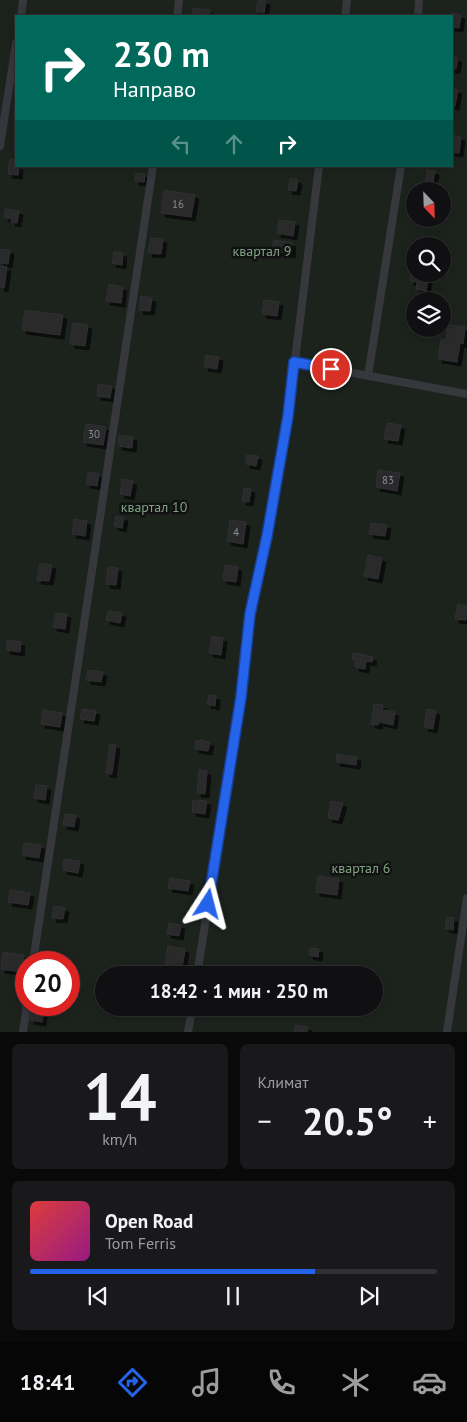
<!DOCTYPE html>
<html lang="ru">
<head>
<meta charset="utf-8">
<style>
  :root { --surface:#101012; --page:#19191b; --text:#f1f3f6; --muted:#9c9d9f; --line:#303032; --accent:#2563eb }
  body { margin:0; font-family:"PT Sans",sans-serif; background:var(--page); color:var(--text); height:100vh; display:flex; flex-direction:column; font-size:19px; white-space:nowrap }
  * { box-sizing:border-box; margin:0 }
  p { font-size:16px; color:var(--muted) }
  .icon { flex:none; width:28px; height:28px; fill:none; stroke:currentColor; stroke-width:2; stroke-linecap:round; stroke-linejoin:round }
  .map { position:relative; height:1032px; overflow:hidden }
  .panel { display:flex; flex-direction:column; gap:12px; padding:12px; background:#09090a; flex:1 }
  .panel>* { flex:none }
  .guide { position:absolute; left:15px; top:15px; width:438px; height:152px; border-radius:0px; box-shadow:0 2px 12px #0003,0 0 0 1px var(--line); background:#00695c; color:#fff; overflow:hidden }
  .needle { width:32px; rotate:157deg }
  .buttons { position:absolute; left:406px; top:182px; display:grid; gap:10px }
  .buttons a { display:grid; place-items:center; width:45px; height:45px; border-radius:50%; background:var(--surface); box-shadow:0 2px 12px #0003,0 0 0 1px var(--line); font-size:25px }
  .speed { position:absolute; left:15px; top:951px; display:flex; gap:10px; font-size:25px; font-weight:700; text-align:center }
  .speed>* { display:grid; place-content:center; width:65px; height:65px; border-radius:50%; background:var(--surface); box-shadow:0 2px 12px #0003,0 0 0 1px var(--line); line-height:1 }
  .speed .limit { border:8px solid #d22; background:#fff; color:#111 }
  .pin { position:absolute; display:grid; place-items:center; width:42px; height:42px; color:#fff; margin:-21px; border:2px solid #fff; border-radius:50%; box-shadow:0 1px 5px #0007 }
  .me { position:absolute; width:55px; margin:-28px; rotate:9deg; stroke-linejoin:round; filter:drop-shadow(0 0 4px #0008) }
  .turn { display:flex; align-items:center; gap:18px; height:105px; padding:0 15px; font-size:22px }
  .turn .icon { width:65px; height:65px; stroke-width:2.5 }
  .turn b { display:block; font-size:35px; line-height:42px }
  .lanes { display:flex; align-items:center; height:48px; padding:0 15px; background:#0003; justify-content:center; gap:25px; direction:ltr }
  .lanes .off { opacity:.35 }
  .big { font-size:38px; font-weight:700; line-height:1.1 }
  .panel .tile { flex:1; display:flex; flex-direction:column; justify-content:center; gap:8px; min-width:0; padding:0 18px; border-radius:8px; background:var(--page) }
  .panel .dial { align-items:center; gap:0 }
  .dial b { font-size:65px; line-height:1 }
  .song { display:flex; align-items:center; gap:15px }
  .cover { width:60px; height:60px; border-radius:8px; background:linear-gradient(135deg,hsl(0 70% 55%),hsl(310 70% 35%)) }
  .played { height:5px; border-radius:2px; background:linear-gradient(90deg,var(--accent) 70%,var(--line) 70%) }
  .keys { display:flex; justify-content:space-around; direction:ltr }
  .heat { display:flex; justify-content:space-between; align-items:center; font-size:28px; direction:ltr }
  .panel .tiles { flex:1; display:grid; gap:12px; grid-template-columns:1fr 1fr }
  .tile:last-child { grid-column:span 2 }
  .trip { position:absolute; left:95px; top:966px; width:288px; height:50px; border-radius:25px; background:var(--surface); box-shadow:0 2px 12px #0003,0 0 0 1px var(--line); font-weight:700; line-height:50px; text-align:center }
  .menu { display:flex; height:80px; justify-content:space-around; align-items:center; background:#060607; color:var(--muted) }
  .menu .icon { width:35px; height:35px }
  .menu .current { color:var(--accent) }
  .menu b { font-size:22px; color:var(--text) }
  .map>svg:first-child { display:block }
  .green { fill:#1c231d; fill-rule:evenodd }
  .building { fill:#29292c; stroke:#303034; filter:url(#shadow) }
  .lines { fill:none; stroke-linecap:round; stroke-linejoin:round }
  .lane { stroke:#37383d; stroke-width:8 }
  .route-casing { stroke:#184099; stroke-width:12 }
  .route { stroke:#2563eb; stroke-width:9 }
  .labels { text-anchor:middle; stroke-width:5; stroke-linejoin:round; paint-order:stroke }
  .number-label { font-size:11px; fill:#888b94 }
  .park-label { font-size:14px; fill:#7fa381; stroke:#111113 }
</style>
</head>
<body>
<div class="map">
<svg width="467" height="1032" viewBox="0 0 467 1032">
  <defs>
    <filter id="shadow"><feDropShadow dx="4" dy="4" stdDeviation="0" flood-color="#0009"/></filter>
  </defs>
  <rect width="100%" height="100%" fill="#161618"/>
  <path class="green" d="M0 0H467V1032H0ZM16 16H451V166H16ZM415 191H442V219H415ZM415 246H442V274H415ZM415 301H442V329H415ZM26 962H69V1005H26ZM104 975H374V1008H104Z"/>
  <path class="building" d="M258 0 266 1 264 13 256 11Z
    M193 8 210 10 209 16H192Z
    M452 13 461 15 459 28 451 27Z
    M451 57 458 58 456 69H451Z
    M451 89 458 90 455 106 451 105Z
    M451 135 461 137 459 153 451 152Z
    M10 159 16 160V166H19L18 175 8 174Z
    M427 170 435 171 432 187 425 186Z
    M136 173 145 174 144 182 135 181Z
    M290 178 298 180 296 191 288 190Z
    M164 190 195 195 191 217 161 213Z
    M5 209 19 211 17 223 11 222 12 219 4 217Z
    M279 220 295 222 293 236 277 233Z
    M151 238 163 239 161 254 148 253Z
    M274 240 292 243 291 254 272 251Z
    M0 249 10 250 8 264 0 263Z
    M114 252 123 253 122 265 112 263Z
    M0 266 7 267 4 288 0 287Z
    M411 271H415V274H429L426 291 416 289 417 282 410 281Z
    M109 284 123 287 121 303 106 301Z
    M141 296 152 298 150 311 139 310Z
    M264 300 279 302 277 316 262 314Z
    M25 310 63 315 60 335 22 330Z
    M73 323 88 325 85 346 70 344Z
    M448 325 465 327 463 344 460 343 457 362 438 359 441 340H446Z
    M206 355 219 357 217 369 204 367Z
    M98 384 112 386 110 398 97 396Z
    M387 423 401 425 398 441 384 439Z
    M86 424 106 427 103 445 83 442Z
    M119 435 133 437 132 448 118 446Z
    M247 455 258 456 256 466 246 464Z
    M378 470 400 473 397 491 376 487Z
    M88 472 99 474 97 486 86 484Z
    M122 479 133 481 130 496 120 494Z
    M244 488 251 489 249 502 242 501Z
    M116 516 124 517 122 528 114 526Z
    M74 519 87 521 85 536 72 534Z
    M230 520 246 522 243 544 227 541Z
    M371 523 387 525 385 536 369 534Z
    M368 555 382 558 378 579 364 576Z
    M40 563 52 565 49 581 37 580Z
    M225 565 238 567 236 582 223 580Z
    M108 567 118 568 116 585 106 584Z
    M458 604 467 606 466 620 455 619Z
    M108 611 122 613 120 623 106 620Z
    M56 613 67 614 65 629 53 627Z
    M212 636 223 638 221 655 209 653Z
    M7 640 21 642 20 652 6 650Z
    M353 653 373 657 372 662 366 661 365 669 355 667 356 660 352 659Z
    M88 670 103 672 101 682 86 680Z
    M209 695 216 696 215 706 207 704Z
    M374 704 383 705 382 710 395 712 393 725 379 722 378 725 371 724Z
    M82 709 96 711 94 721 80 719Z
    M427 709 436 711 433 729 424 727Z
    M43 710 62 713 60 727 41 724Z
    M200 740 210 742 208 751 195 749 196 741 200 742Z
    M110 744 116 745 112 774 106 773Z
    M337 754 357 757 356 765 336 762Z
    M199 770 207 771 205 794 197 793Z
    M36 785 47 786 45 800 34 798Z
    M193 800 207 801 205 814 192 812Z
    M331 801 343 803 338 820 328 818Z
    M65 814 76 815 74 827 63 825Z
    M24 843 41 845 39 858 22 855Z
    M64 859 80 861 78 873 63 870Z
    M318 876 339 879 337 895 316 892Z
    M170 878 190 881 188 891 168 888Z
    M10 890 30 893 28 905 8 902Z
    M54 906 65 908 63 919 52 918Z
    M447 917 454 918 453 930 445 928Z
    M169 923 181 925 179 936 167 934Z
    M168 946 185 949 182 969 165 966Z
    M310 948 319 949 318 957 309 955Z
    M3 952 24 955 21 972 1 969Z
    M41 956 54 958 53 962H40Z
    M32 1005 44 1007 42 1022 30 1020Z
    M295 1025 308 1027 307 1032H294Z"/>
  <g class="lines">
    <path class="lane" d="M21 16 23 0
      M177 16 179 0
      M345 16 347 0
      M418 16 419 0
      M0 146 16 43
      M294 362 467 394
      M368 376 401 166
      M33 962 153 166
      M197 975 241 697 250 614 267 536 288 417 319 166
      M23 1032 27 1005
      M188 1032 192 1008
      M447 1032 467 898"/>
  </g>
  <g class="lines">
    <g class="route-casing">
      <path id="route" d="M208 904 241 697 250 614 267 536 288 416 294 362 331 369"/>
    </g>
    <use href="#route" class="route"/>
  </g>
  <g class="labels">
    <g class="number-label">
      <text x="178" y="208">16</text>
      <text x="94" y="438">30</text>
      <text x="388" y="484">83</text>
      <text x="236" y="536">4</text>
    </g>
    <g class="park-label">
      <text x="262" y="256">квартал 9</text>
      <text x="154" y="512">квартал 10</text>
      <text x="361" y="873">квартал 6</text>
    </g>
  </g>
</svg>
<div class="buttons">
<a><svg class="needle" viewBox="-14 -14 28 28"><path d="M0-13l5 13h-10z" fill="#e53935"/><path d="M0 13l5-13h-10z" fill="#9c9d9f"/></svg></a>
<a><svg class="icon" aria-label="search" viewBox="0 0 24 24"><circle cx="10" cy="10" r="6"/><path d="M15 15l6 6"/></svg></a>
<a><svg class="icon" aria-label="layers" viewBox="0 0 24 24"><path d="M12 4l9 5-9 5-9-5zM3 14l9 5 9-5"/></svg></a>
</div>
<div class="speed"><div class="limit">20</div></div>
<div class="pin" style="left:331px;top:369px;background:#d93025"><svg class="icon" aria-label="arrive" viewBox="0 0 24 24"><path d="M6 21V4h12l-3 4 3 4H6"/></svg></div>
<svg class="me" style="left:208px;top:904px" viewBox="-20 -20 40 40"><path d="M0-17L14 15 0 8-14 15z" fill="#2563eb" stroke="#fff" stroke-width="4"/></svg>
<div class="trip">18:42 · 1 мин · 250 m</div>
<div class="guide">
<div class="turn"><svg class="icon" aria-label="right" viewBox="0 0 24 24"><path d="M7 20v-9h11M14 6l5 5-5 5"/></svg><div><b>230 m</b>Направо</div></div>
<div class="lanes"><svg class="icon off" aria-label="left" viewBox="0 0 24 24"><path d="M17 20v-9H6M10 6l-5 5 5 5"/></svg><svg class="icon off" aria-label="ahead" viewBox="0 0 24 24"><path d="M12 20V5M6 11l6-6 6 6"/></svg><svg class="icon" aria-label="right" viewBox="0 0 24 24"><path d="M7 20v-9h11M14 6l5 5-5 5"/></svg></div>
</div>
</div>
<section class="panel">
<div class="tiles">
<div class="tile dial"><b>14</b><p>km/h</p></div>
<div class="tile"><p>Климат</p>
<div class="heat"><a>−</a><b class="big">20.5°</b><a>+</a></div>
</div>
<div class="tile">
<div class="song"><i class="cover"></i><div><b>Open Road</b><p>Tom Ferris</p></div></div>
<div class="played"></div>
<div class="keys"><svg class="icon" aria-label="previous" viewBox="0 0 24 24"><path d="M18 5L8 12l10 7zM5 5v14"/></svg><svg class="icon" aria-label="pause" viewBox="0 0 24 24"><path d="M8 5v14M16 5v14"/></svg><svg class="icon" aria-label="next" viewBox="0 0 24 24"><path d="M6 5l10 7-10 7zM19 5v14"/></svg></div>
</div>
</div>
</section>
<nav class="menu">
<b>18:41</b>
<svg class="icon current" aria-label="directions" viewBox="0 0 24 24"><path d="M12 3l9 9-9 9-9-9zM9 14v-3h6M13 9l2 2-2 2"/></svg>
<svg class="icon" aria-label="music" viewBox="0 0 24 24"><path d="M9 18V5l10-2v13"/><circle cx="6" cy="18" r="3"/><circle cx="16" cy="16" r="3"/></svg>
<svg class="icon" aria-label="phone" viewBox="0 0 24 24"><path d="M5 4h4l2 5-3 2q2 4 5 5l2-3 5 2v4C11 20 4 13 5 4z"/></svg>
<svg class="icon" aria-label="climate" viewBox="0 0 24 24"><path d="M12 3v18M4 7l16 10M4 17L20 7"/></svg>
<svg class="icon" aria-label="car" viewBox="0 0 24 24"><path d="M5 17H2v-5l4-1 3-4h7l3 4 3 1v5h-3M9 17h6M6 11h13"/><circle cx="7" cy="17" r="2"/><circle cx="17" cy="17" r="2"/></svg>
</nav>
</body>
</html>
